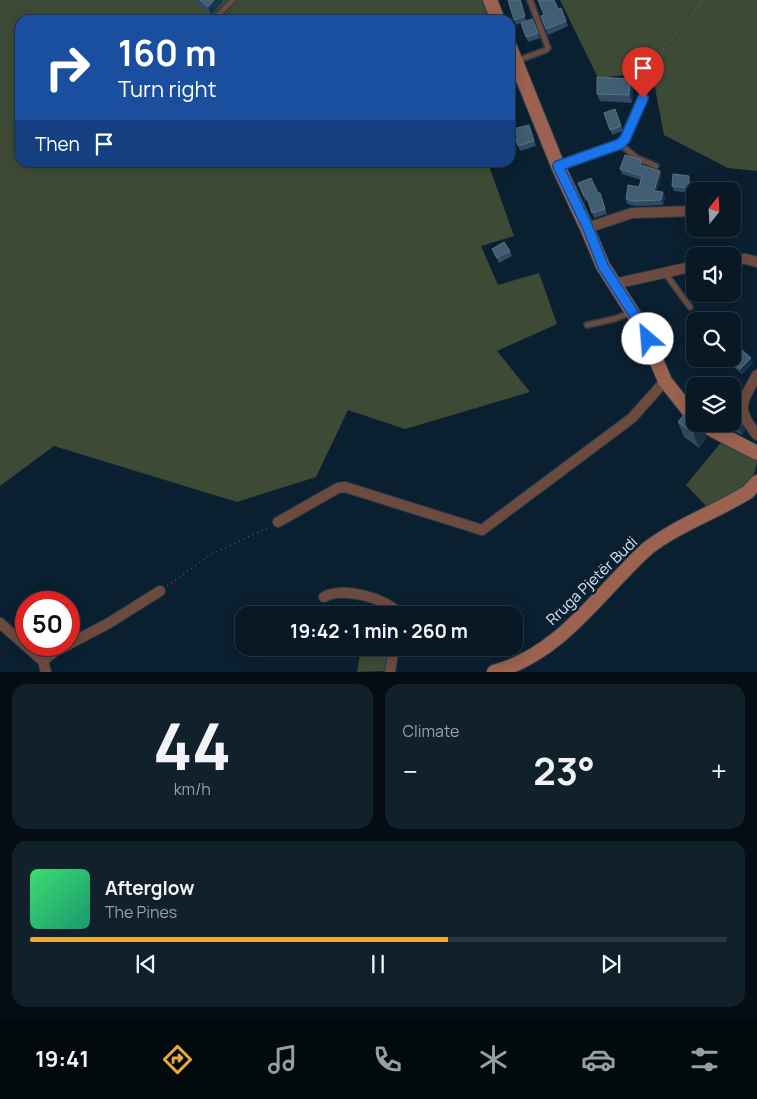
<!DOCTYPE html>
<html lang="en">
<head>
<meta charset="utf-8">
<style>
  :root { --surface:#081824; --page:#11212c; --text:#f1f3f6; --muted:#98a0a6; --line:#293741; --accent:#eaaa38 }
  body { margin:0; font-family:Manrope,sans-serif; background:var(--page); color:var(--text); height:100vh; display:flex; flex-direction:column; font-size:19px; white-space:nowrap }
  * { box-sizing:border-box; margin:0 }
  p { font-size:16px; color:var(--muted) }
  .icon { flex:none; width:28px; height:28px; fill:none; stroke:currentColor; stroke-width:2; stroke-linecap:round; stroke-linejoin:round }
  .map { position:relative; height:672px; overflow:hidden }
  .panel { display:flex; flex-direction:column; gap:12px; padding:12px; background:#040d14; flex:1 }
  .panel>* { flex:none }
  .hud { position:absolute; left:15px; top:15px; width:500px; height:152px; border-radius:15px; box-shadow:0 2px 12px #0003,0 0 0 1px var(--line); background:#1a4fa0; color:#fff; overflow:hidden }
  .needle { width:32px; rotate:18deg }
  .tools { position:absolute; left:686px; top:182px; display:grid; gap:10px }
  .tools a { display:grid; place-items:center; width:55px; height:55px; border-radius:10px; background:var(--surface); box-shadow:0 2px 12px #0003,0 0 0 1px var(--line); font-size:25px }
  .speed { position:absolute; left:15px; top:591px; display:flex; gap:10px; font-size:25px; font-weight:700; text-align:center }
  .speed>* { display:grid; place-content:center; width:65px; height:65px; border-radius:50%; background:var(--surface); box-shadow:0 2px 12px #0003,0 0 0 1px var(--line); line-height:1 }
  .speed .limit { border:8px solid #d22; background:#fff; color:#111 }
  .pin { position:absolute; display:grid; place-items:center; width:42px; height:42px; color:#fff; margin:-51px -21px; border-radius:50% 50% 50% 0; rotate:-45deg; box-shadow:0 0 5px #0007 }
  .pin .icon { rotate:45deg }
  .me { position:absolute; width:55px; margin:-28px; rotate:333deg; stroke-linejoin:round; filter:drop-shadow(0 0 4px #0008) }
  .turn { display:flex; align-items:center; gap:18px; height:105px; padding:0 20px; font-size:22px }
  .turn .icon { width:65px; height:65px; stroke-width:2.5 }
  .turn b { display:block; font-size:35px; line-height:42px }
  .then { display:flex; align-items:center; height:48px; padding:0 20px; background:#0003; gap:10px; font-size:19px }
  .big { font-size:38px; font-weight:700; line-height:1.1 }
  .panel .card { flex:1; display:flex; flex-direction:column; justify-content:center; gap:8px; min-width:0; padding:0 18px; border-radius:15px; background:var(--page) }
  .panel .dial { align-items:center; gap:0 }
  .dial b { font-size:65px; line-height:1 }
  .song { display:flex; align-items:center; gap:15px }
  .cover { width:60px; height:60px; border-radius:8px; background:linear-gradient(135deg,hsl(140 70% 55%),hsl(160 70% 35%)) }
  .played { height:5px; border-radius:2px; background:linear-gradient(90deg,var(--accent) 60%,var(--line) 60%) }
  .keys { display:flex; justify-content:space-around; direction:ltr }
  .heat { display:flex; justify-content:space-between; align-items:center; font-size:28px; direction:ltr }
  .panel .tiles { flex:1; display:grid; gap:12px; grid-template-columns:1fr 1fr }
  .card:last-child { grid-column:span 2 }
  .trip { position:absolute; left:235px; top:606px; width:288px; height:50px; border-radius:15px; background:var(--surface); box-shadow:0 2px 12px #0003,0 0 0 1px var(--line); font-weight:700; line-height:50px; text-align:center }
  .menu { display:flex; height:80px; justify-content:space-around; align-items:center; background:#030a0e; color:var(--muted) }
  .menu .icon { width:35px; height:35px }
  .menu .active { color:var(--accent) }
  .menu b { font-size:22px; color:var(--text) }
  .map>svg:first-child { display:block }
  .green { fill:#3d4b36 }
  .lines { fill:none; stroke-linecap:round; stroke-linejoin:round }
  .service-casing { stroke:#273b4b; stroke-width:8 }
  .minor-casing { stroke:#273b4b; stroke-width:12 }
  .secondary-casing { stroke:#273b4b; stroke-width:16 }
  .path { stroke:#6b7d8b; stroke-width:1; stroke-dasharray:1 4; stroke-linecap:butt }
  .service { stroke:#6d4a3e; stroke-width:5 }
  .minor { stroke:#6d4a3e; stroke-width:10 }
  .secondary { stroke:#9a624f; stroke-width:14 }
  .wall { fill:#2f4c64 }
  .shaded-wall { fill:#183449 }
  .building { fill:#415d72; stroke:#587286 }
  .route-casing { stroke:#114b97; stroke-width:12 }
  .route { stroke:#1a73e8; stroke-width:9 }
  .labels { text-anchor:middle; stroke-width:5; stroke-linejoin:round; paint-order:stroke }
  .street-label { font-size:15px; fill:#d6e4ef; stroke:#0a2030 }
</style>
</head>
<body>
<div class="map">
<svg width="757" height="672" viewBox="0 0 757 672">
  <rect width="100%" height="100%" fill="#0a2030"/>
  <path class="green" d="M0 0H483L491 20H20V162L488 163 514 236 481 246 498 285 539 273 557 324 497 351 530 392 405 429 348 410 316 477 237 502 54 446 0 486Z
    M560 0H757V171L728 168 664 135 652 72 598 78Z
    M722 441 757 459C757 487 728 496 707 507L686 485Z
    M361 648H391L386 671 357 672Z"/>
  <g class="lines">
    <g class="service-casing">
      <path id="service" d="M218 15 233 0
        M516 61 546 50 548 48 530 0
        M620 144 637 158 656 166
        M558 166 620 144 625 139 643 98
        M665 273 690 307
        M587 325 614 319 630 313"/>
    </g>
    <g class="minor-casing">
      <path id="minor" d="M587 228 632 213 695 211
        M732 259H746L757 262
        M614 284 695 266
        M757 375C741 404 735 408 757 435
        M278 522 338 488 345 487 482 530 632 418 665 381
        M324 597C342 586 388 598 400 615
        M0 623 43 661 46 672
        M69 644 109 623 160 591
        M43 661 55 651 68 645
        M390 672 394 648"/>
    </g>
    <g class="secondary-casing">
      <path id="secondary" d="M490 0 498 20
        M510 47 558 166 587 228 603 266 643 329 665 381 695 419
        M701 424 757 453
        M494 672C546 658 579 619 615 581 626 570 636 558 648 548 678 525 716 512 748 492L757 482"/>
    </g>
    <path class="path" d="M646 91 665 46 694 13 702 0
      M167 586 210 555 269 527"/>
    <use href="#service" class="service"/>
    <use href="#minor" class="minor"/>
    <use href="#secondary" class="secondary"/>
  </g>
  <path class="wall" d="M196 0H222L223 1 211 15 196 2Z
    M521 0 526 21 532 19 540 38 528 42 521 23 516 25 514 20Z
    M561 8 568 26 548 35 541 16Z
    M630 79 633 87 632 103 600 101 597 94Z
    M615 109 623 131 612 135 604 113Z
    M513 129 531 130 536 146 520 151Z
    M643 165V166L660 171 661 176 657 191 665 197 663 205 636 206 627 204 626 199 639 187 641 180 622 174 620 169Z
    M691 181 689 193 674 191 672 186Z
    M578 183 598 193H600L607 214 594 218 588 200 585 201Z
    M492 249 510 251 512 256 499 263Z
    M728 359 753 363 742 374 730 364Z
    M736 412 742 423 745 431 742 435 720 424H732Z
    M678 422 707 437 699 448 684 437Z"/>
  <path class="shaded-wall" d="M214 0H222L223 1 211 15 208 7Z
    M630 79 633 87 632 103 629 95Z
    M660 171 661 176 656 196 654 191Z
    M689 176 691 181 689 193 688 188Z
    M663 192 665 197 663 205 661 200Z
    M751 358 753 363 742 374 740 369Z
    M742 423 745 431 742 435 739 428Z
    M700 424H702L707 437 699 448 693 433Z"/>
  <path class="building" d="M200 0H214L208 7Z
    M508 0H520L525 16 514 20Z
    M538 0H554L558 9 561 8 566 21 546 29 541 16 544 15Z
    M532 19 538 33 526 37 521 23Z
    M597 77 630 79 629 95 597 94Z
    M615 109 621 126 610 130 604 113Z
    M529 125 534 141 518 146 513 129Z
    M625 155 641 160 640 165 660 171 654 191 663 192 661 200 634 201 626 199 628 185 639 187 642 176 620 169Z
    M673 174 689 176 688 188 672 186Z
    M591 178 598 193H600L605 209 592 213 586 195 584 196 578 183Z
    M504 242 510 251 497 258 492 249Z
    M740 348 751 358 740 369 728 359H732V355Z
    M732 404H733V410L736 411 742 423 739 428 732 424Z
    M686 412 695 418V424H700L693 433 678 422Z"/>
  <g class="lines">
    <g class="route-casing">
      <path id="route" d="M643 98 625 139 620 144 558 166 588 228 603 266 637 319 648 339"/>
    </g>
    <use href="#route" class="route"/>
  </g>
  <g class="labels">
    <g class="street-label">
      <text transform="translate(592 581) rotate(-44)" y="5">Rruga Pjetër Budi</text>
    </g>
  </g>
</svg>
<div class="tools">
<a><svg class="needle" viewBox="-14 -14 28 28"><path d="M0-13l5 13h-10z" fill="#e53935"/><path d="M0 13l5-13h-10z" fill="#98a0a6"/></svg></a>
<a><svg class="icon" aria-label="sound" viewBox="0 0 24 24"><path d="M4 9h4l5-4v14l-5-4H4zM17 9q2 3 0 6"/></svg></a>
<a><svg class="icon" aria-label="search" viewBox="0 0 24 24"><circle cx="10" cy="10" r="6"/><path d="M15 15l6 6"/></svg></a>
<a><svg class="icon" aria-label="layers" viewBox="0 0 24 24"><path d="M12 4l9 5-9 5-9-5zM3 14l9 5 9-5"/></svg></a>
</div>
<div class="speed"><div class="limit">50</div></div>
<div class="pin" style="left:643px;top:98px;background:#d93025"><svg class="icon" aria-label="arrive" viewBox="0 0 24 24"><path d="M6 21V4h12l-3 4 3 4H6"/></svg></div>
<svg class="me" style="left:648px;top:339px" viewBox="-20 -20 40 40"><circle r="19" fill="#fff"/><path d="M0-13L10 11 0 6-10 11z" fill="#1a73e8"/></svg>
<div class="trip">19:42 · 1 min · 260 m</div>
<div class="hud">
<div class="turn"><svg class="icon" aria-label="right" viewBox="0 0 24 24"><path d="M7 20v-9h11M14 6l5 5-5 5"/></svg><div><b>160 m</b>Turn right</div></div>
<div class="then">Then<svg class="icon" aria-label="arrive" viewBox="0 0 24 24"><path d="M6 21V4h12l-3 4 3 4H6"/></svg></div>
</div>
</div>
<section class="panel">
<div class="tiles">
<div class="card dial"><b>44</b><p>km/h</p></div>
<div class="card"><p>Climate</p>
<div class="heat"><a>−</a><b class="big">23°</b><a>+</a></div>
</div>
<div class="card">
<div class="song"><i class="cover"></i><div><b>Afterglow</b><p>The Pines</p></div></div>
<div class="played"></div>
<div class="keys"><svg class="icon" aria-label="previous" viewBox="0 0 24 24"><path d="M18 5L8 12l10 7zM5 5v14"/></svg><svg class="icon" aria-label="pause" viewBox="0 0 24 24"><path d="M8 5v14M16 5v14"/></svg><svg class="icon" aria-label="next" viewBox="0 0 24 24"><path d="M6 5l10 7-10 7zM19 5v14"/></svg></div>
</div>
</div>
</section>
<nav class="menu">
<b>19:41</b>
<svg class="icon active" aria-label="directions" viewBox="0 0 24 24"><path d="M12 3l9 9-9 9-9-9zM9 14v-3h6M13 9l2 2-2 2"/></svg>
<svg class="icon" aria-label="music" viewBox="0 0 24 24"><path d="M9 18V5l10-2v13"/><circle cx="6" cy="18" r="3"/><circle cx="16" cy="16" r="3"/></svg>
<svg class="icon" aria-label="phone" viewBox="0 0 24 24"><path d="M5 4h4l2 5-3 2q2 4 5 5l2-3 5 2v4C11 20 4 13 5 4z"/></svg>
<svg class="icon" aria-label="climate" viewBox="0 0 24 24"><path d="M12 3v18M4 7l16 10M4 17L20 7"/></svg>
<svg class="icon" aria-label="car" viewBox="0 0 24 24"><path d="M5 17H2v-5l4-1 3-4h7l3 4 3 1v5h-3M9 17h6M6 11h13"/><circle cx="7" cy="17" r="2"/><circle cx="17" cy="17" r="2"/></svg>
<svg class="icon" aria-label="filters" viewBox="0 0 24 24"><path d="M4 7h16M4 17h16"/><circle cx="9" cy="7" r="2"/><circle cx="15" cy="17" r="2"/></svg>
</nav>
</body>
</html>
